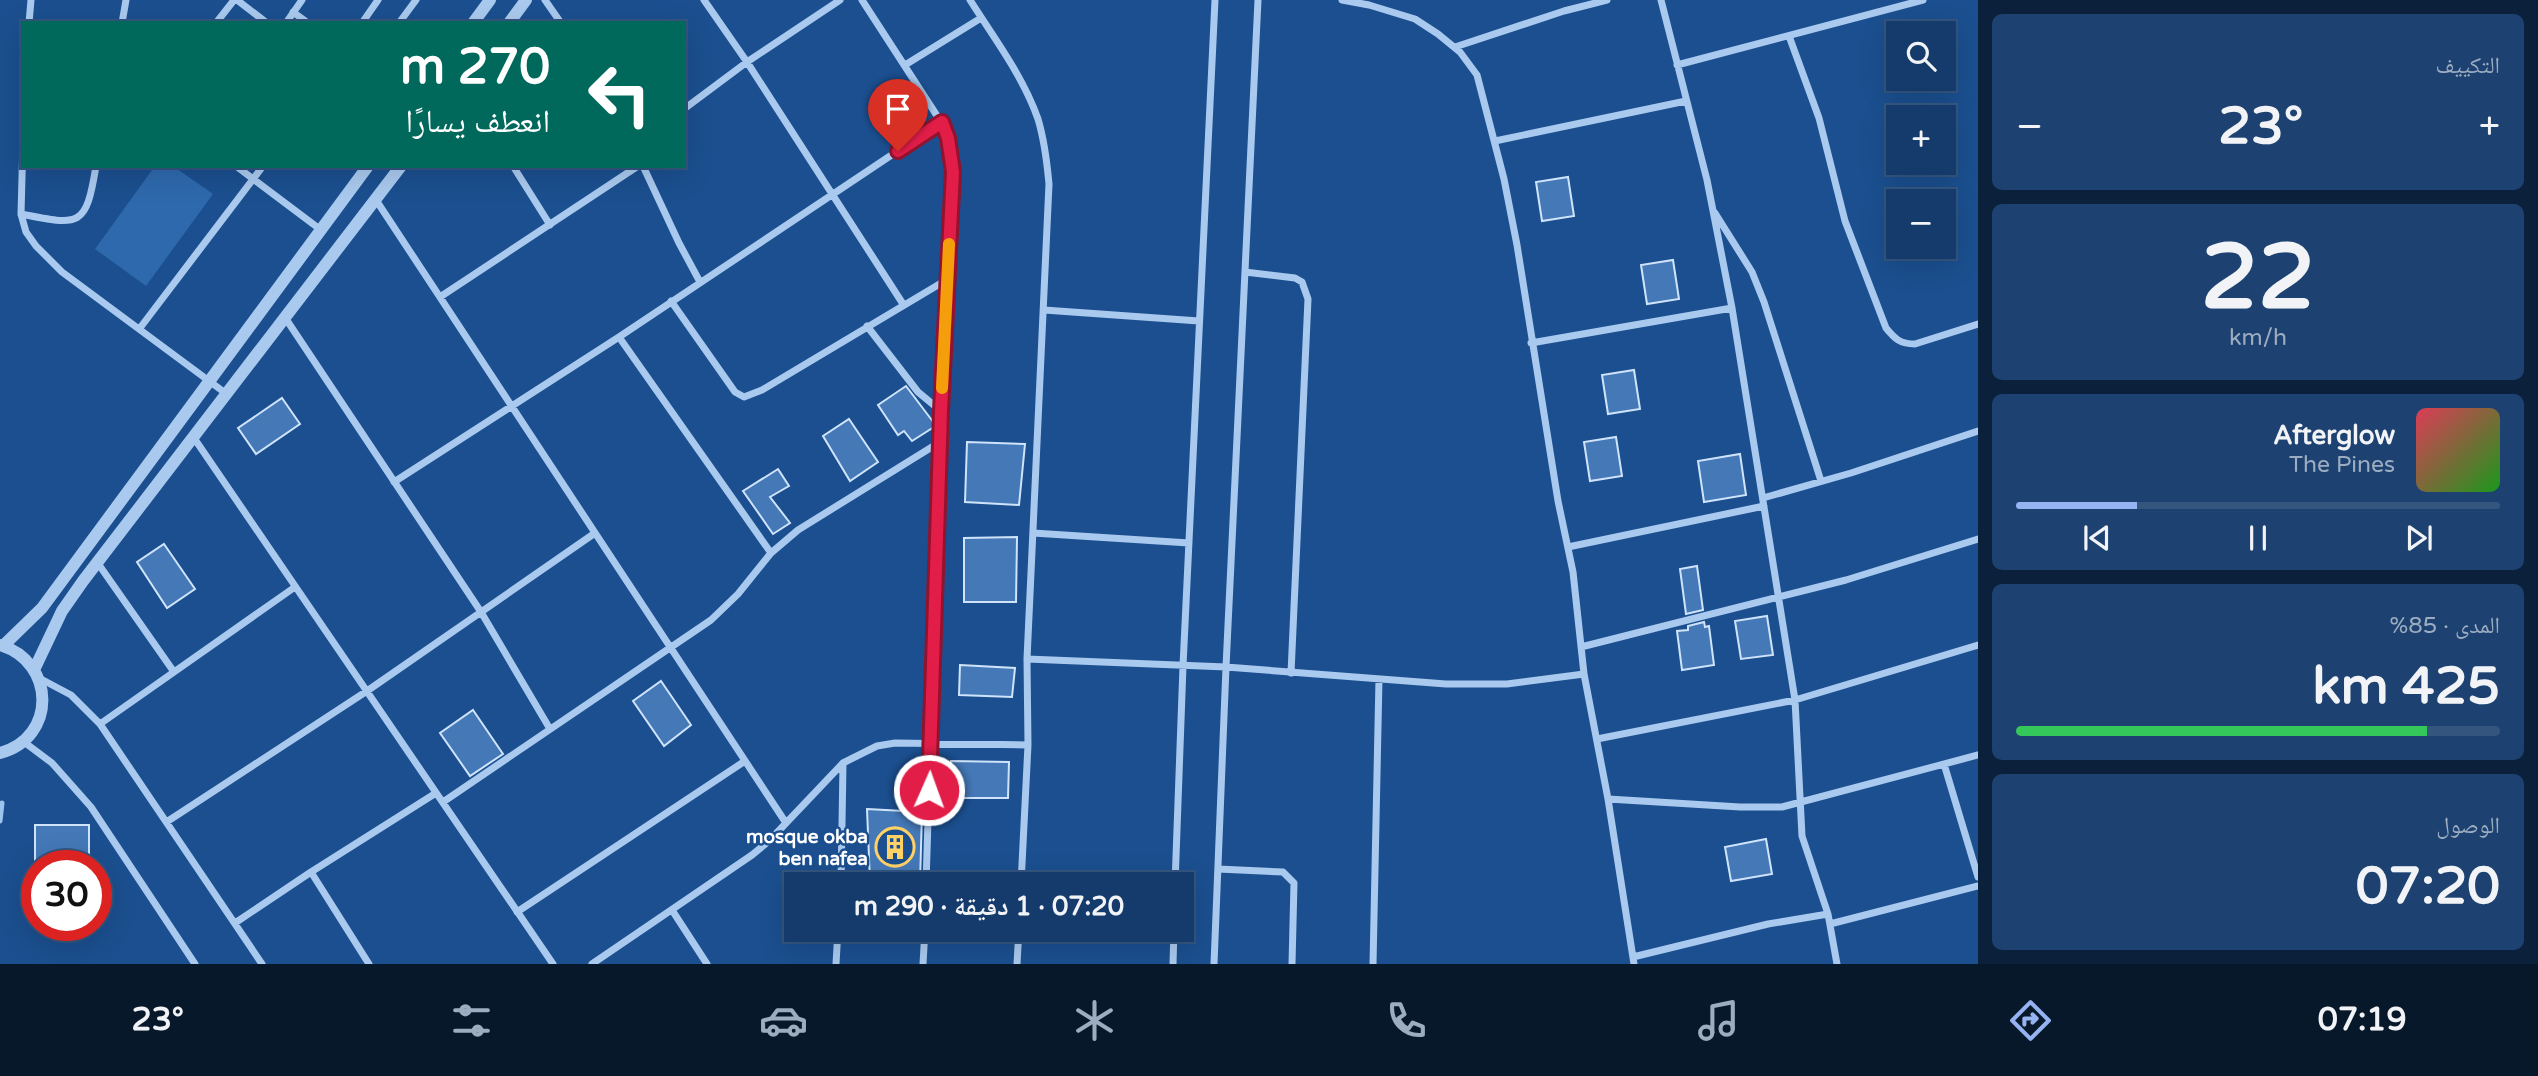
<!DOCTYPE html>
<html lang="ar">
<head>
<meta charset="utf-8">
<style>
  :root { --surface:#143b6b; --page:#1d4271; --text:#f1f3f6; --muted:#9dadc1; --line:#33557e; --accent:#95b2f1 }
  body { margin:0; font-family:"Varela Round","Noto Naskh Arabic",sans-serif; background:var(--page); color:var(--text); direction:rtl; height:100vh; display:flex; flex-direction:column; font-size:26px; white-space:nowrap }
  * { box-sizing:border-box; margin:0 }
  p { font-size:23px; color:var(--muted) }
  .icon { flex:none; width:38px; height:38px; fill:none; stroke:currentColor; stroke-width:2; stroke-linecap:round; stroke-linejoin:round }
  .map { position:relative; flex:1; overflow:hidden; direction:ltr }
  .panel { display:flex; flex-direction:column; gap:14px; padding:14px; background:#0b203b; width:560px }
  .panel>* { flex:none }
  .top-card { position:absolute; left:21px; top:21px; width:665px; height:147px; border-radius:0px; box-shadow:0 7px 28px #0002,0 0 0 2px var(--line); direction:rtl; background:#00695c; color:#fff; overflow:hidden }
  .controls { position:absolute; left:1886px; top:21px; display:grid; gap:14px }
  .controls a { display:grid; place-items:center; width:70px; height:70px; border-radius:0px; background:var(--surface); box-shadow:0 7px 28px #0002,0 0 0 2px var(--line); font-size:35px }
  .speed { position:absolute; left:21px; top:850px; display:flex; gap:14px; font-size:35px; font-weight:700; text-align:center }
  .speed>* { display:grid; place-content:center; width:91px; height:91px; border-radius:50%; background:var(--surface); box-shadow:0 7px 28px #0002,0 0 0 2px var(--line); line-height:1 }
  .speed .limit { border:10px solid #d22; background:#fff; color:#111 }
  .pin { position:absolute; display:grid; place-items:center; width:60px; height:60px; color:#fff; margin:-72px -30px; border-radius:50% 50% 50% 0; rotate:-45deg; box-shadow:0 0 7px #0007 }
  .pin .icon { rotate:45deg }
  .me { position:absolute; width:77px; margin:-38px; rotate:2deg; stroke-linejoin:round; filter:drop-shadow(0 0 5px #0008) }
  .turn { display:flex; align-items:center; gap:24px; height:147px; padding:0 21px; font-size:32px }
  .turn .icon { width:91px; height:91px; stroke-width:2.5 }
  .turn b { display:block; font-size:49px; line-height:60px }
  .big { font-size:52px; font-weight:800; line-height:1.1 }
  .panel .widget { flex:1; display:flex; flex-direction:column; justify-content:center; gap:10px; min-width:0; padding:0 24px; border-radius:10px; background:var(--page) }
  .panel .dial { align-items:center; gap:0 }
  .dial b { font-size:91px; line-height:1 }
  .song { display:flex; align-items:center; gap:21px }
  .cover { width:84px; height:84px; border-radius:10px; background:linear-gradient(135deg,hsl(350 70% 55%),hsl(120 70% 35%)) }
  .played { height:7px; border-radius:4px; background:linear-gradient(90deg,var(--accent) 25%,var(--line) 25%) }
  .keys { display:flex; justify-content:space-around; direction:ltr }
  .heat { display:flex; justify-content:space-between; align-items:center; font-size:38px; direction:ltr }
  .charge { height:10px; border-radius:5px; background:linear-gradient(90deg,#34c759 85%,var(--line) 0) }
  .trip { position:absolute; left:784px; top:872px; width:410px; height:70px; border-radius:0px; background:var(--surface); box-shadow:0 7px 28px #0002,0 0 0 2px var(--line); font-weight:800; line-height:70px; text-align:center; direction:rtl }
  .dock { display:flex; height:112px; justify-content:space-around; align-items:center; background:#08182b; color:var(--muted) }
  .dock .icon { width:49px; height:49px }
  .dock .current { color:var(--accent) }
  .dock b { font-size:32px; color:var(--text) }
  main { display:flex; flex:1; min-height:0 }
  .map>svg:first-child { display:block }
  .green { fill:#2e69ad }
  .lines { fill:none; stroke-linecap:round; stroke-linejoin:round }
  .stream { stroke:#9cc4f0; stroke-width:5 }
  .building { fill:#4478b7; stroke:#cfe3fa; stroke-width:2 }
  .minor { stroke:#a9c9ee; stroke-width:7 }
  .tertiary { stroke:#a9c9ee; stroke-width:12 }
  .route-casing { stroke:#92132f; stroke-width:18 }
  .route { stroke:#e11d48; stroke-width:12 }
  .slow { stroke:#f59e0b; stroke-width:12 }
  .labels { text-anchor:middle; stroke-width:5; stroke-linejoin:round; paint-order:stroke }
  .poi-label { font-size:19px; font-weight:bold; fill:#fff; stroke:#1b4f8f; text-anchor:end }
</style>
</head>
<body>
<main>
<section class="panel">
<div class="widget"><p>التكييف</p>
<div class="heat"><a>−</a><b class="big">23°</b><a>+</a></div>
</div>
<div class="widget dial"><b>22</b><p>km/h</p></div>
<div class="widget">
<div class="song"><i class="cover"></i><div><b>Afterglow</b><p>The Pines</p></div></div>
<div class="played"></div>
<div class="keys"><svg class="icon" aria-label="previous" viewBox="0 0 24 24"><path d="M18 5L8 12l10 7zM5 5v14"/></svg><svg class="icon" aria-label="pause" viewBox="0 0 24 24"><path d="M8 5v14M16 5v14"/></svg><svg class="icon" aria-label="next" viewBox="0 0 24 24"><path d="M6 5l10 7-10 7zM19 5v14"/></svg></div>
</div>
<div class="widget"><p>المدى · 85%</p><b class="big">425 km</b><div class="charge"></div></div>
<div class="widget"><p>الوصول</p><b class="big">07:20</b></div>
</section>
<div class="map">
<svg width="1978" height="964" viewBox="0 0 1978 964">
  <rect width="100%" height="100%" fill="#1b4f8f"/>
  <path class="green" d="M155 166H173L213 194 146 286 95 249Z"/>
  <g class="lines">
    <path class="stream" d="M0 821 2 803"/>
  </g>
  <path class="building" d="M1568 177 1574 216 1542 221 1536 182Z
    M1673 260 1679 299 1647 304 1641 265Z
    M1634 370 1640 409 1608 414 1602 375Z
    M906 386 934 423V427L912 441 904 431 898 435 878 405Z
    M282 398 300 424 256 454 238 428Z
    M849 419 878 462 850 481 823 436Z
    M1616 437 1622 476 1590 481 1584 442Z
    M967 442 1025 444 1019 505 965 502Z
    M1740 454 1746 495 1704 502 1698 461Z
    M778 469 789 486 770 497 790 523 773 534 743 491Z
    M1017 537 1016 602H964V538Z
    M164 544 195 589 167 608 137 562Z
    M1697 566 1703 610 1686 614 1680 569Z
    M1767 616 1773 655 1741 659 1735 621Z
    M1704 622 1705 627 1709 626 1714 665 1682 670 1677 631 1688 630V626Z
    M960 665 1015 668 1012 697 959 695Z
    M661 681 691 725 664 746 633 701Z
    M473 710 503 754 470 776 440 733Z
    M951 761 1009 762 1008 798H952Z
    M867 809 922 812 920 882H870Z
    M35 825H89V866H35Z
    M1766 839 1772 874 1731 881 1725 847Z"/>
  <g class="lines">
    <path class="minor" d="M237 0 267 23
      M545 0 561 23
      M704 0 747 62 903 304
      M862 0 941 122 948 138 953 172 941 411 926 884
      M970 0C994 38 1023 76 1038 119 1044 139 1047 162 1049 184L1027 659 1028 745 1021 884
      M1342 0 1369 5 1415 19 1438 34 1460 52 1477 75 1504 179 1517 245 1558 501 1573 572 1584 674 1608 799 1634 964
      M1661 0 1707 180 1732 308 1795 700 1802 836 1828 914 1837 964
      M293 12 308 23
      M29 23 31 0
      M122 23 126 0
      M216 23 234 0
      M286 23 302 0
      M362 23 378 0
      M399 23 416 0
      M1789 36 1819 118 1845 221 1886 328C1895 339 1900 344 1915 344L1978 324
      M1455 47 1564 11 1607 0
      M905 65 981 18
      M1677 65 1923 0
      M684 109 747 62 840 0
      M23 140 21 214 26 232 36 246 62 272 228 395
      M1495 141 1686 101
      M236 166 321 230
      M513 166 550 225
      M643 166 679 243 700 282
      M376 200 786 823
      M1715 213 1752 272 1764 302 1821 481
      M21 214C81 226 86 227 96 166
      M1245 272 1295 278 1302 282 1308 299 1291 673
      M440 297 638 166
      M671 301 735 392 744 397 762 390 948 279
      M1044 310 1199 321
      M286 319 481 612 550 729
      M867 326 918 392 941 411
      M140 328 263 166
      M619 337 771 553
      M1531 343 1732 308
      M194 438 553 964
      M394 482 619 337 941 122
      M1763 498 1851 473 1978 431
      M1033 533 1189 543
      M1568 547 1764 506
      M97 562 174 672
      M1581 647 1846 580 1978 539
      M1027 659 1226 667 1446 684H1507L1584 674
      M39 678 71 695 100 724 262 964
      M100 724 295 587
      M1597 739 1795 700 1978 645
      M24 742 52 763 91 807 195 964
      M1944 764 1978 877
      M1608 799 1740 807H1782L1978 755
      M443 802 711 620 738 594 771 553 798 530 940 442
      M168 821 367 691 595 533
      M1218 869 1283 872 1294 883 1292 964
      M841 884 843 764
      M1175 884 1183 666 1215 0
      M672 910 707 964
      M517 912 745 761
      M235 923 311 872
      M1830 924 1978 886
      M983 929 1019 930
      M1633 957 1768 924 1828 914
      M369 964 311 872 436 793
      M592 964 752 855 769 841 843 763 877 746 895 743 1028 745
      M836 964 838 929
      M923 964 925 929
      M1017 964 1019 929
      M1173 964 1174 929
      M1214 964 1226 667 1258 0
      M1373 964 1379 679"/>
    <path class="tertiary" d="M473 23 490 0
      M509 23 526 0
      M0 645C56 662 57 738 0 753
      M3 646 42 608 368 166
      M34 670 62 611 83 581 401 166"/>
  </g>
  <g class="lines">
    <g class="route-casing">
      <path id="route" d="M898 151 942 122 948 138 953 172 941 411 929 790"/>
    </g>
    <use href="#route" class="route"/>
    <path class="slow" d="M942 388 949 244"/>
  </g>
  <defs>
    <g id="building-ring" transform="scale(2.0125)"><circle r="9.5" fill="#1b4f8f" stroke="#ffd166" stroke-width="1.5"/><path d="M-4-6H4V6H1V3H-1V6H-4ZM-2.5-4.3h1.7v1.8h-1.7ZM.8-4.3h1.7v1.8H.8ZM-2.5-1h1.7V.8h-1.7ZM.8-1h1.7V.8H.8Z" fill="#ffd166"/></g>
  </defs>
  <g fill-rule="evenodd">
    <use href="#building-ring" x="895" y="847"/>
  </g>
  <g class="labels">
    <g class="poi-label">
      <text x="868" y="843">mosque okba<tspan x="868" dy="22">ben nafea</tspan></text>
    </g>
  </g>
</svg>
<div class="controls">
<a><svg class="icon" aria-label="search" viewBox="0 0 24 24"><circle cx="10" cy="10" r="6"/><path d="M15 15l6 6"/></svg></a>
<a>+</a>
<a>−</a>
</div>
<div class="speed"><div class="limit">30</div></div>
<div class="pin" style="left:898px;top:151px;background:#d93025"><svg class="icon" aria-label="arrive" viewBox="0 0 24 24"><path d="M6 21V4h12l-3 4 3 4H6"/></svg></div>
<svg class="me" style="left:929px;top:790px" viewBox="-20 -20 40 40"><circle r="17" fill="#e11d48" stroke="#fff" stroke-width="3"/><path d="M0-11L8 9 0 5-8 9z" fill="#fff"/></svg>
<div class="trip">07:20 · 1 دقيقة · 290 m</div>
<div class="top-card">
<div class="turn"><svg class="icon" aria-label="left" viewBox="0 0 24 24"><path d="M17 20v-9H6M10 6l-5 5 5 5"/></svg><div><b>270 m</b>انعطف يسارًا</div></div>
</div>
</div>
</main>
<nav class="dock">
<b>07:19</b>
<svg class="icon current" aria-label="directions" viewBox="0 0 24 24"><path d="M12 3l9 9-9 9-9-9zM9 14v-3h6M13 9l2 2-2 2"/></svg>
<svg class="icon" aria-label="music" viewBox="0 0 24 24"><path d="M9 18V5l10-2v13"/><circle cx="6" cy="18" r="3"/><circle cx="16" cy="16" r="3"/></svg>
<svg class="icon" aria-label="phone" viewBox="0 0 24 24"><path d="M5 4h4l2 5-3 2q2 4 5 5l2-3 5 2v4C11 20 4 13 5 4z"/></svg>
<svg class="icon" aria-label="climate" viewBox="0 0 24 24"><path d="M12 3v18M4 7l16 10M4 17L20 7"/></svg>
<svg class="icon" aria-label="car" viewBox="0 0 24 24"><path d="M5 17H2v-5l4-1 3-4h7l3 4 3 1v5h-3M9 17h6M6 11h13"/><circle cx="7" cy="17" r="2"/><circle cx="17" cy="17" r="2"/></svg>
<svg class="icon" aria-label="filters" viewBox="0 0 24 24"><path d="M4 7h16M4 17h16"/><circle cx="9" cy="7" r="2"/><circle cx="15" cy="17" r="2"/></svg>
<b>23°</b>
</nav>
</body>
</html>
